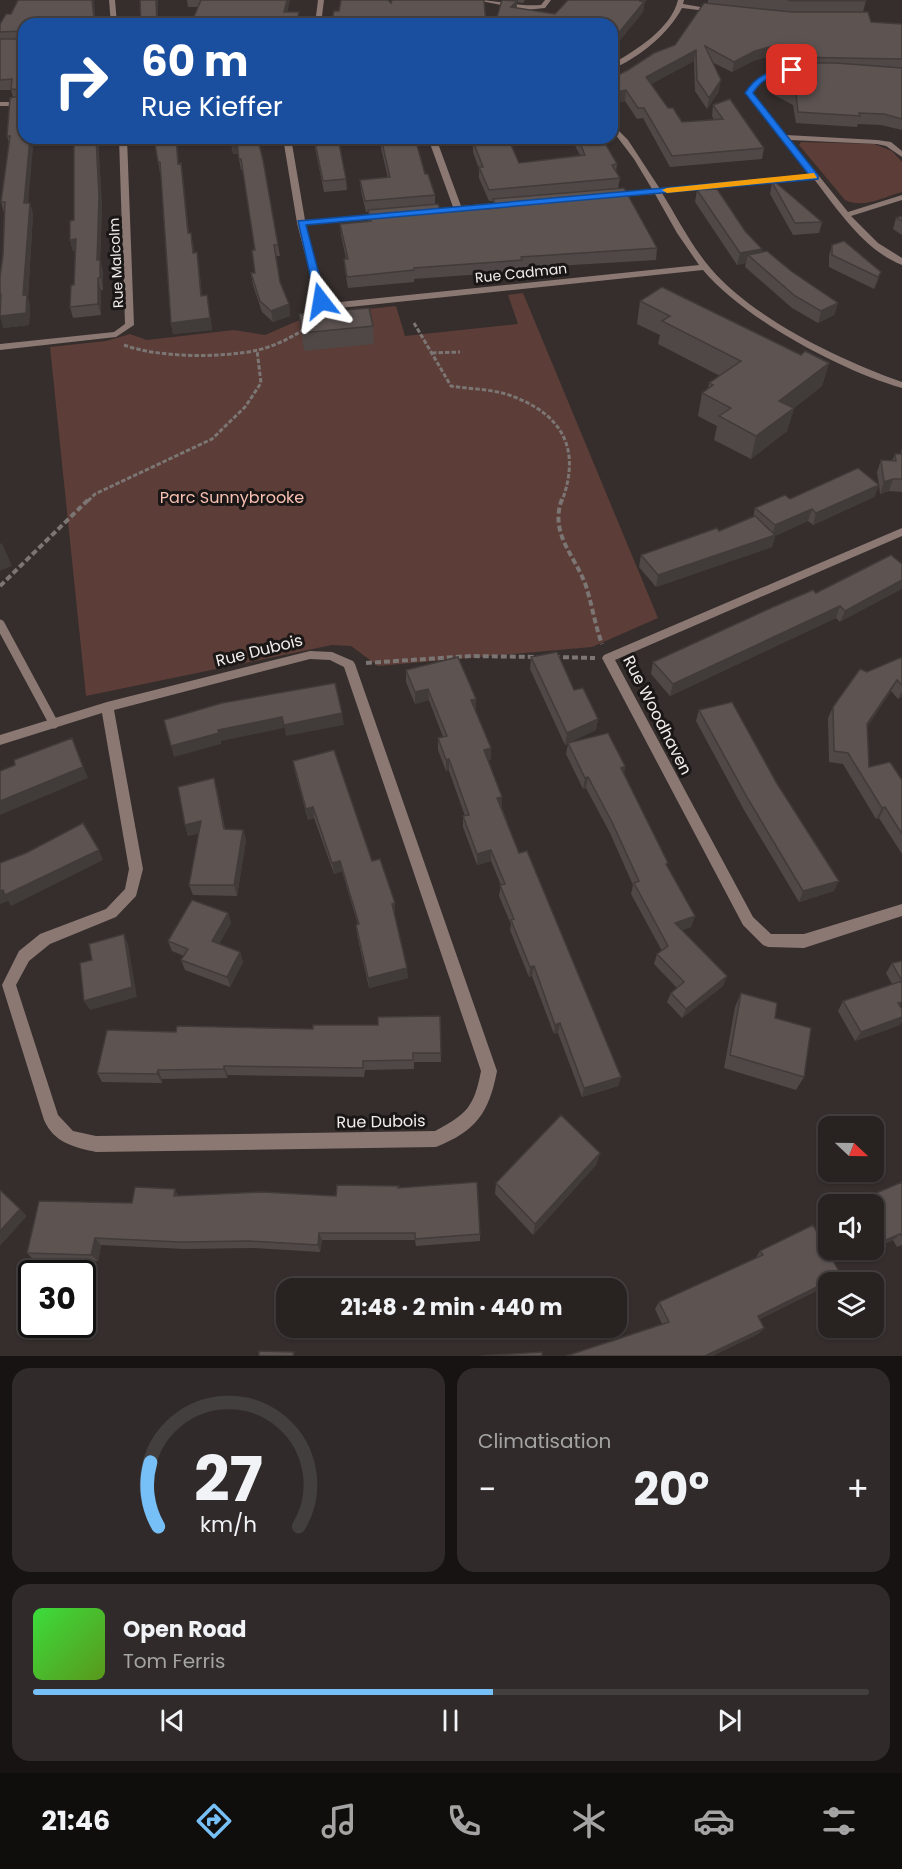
<!DOCTYPE html>
<html lang="fr">
<head>
<meta charset="utf-8">
<style>
  :root { --surface:#282221; --page:#302a2a; --text:#f1f3f6; --muted:#a5a4a5; --line:#443f3f; --accent:#77bff7 }
  body { margin:0; font-family:Poppins,sans-serif; background:var(--page); color:var(--text); height:100vh; display:flex; flex-direction:column; font-size:22px; white-space:nowrap }
  * { box-sizing:border-box; margin:0 }
  p { font-size:20px; color:var(--muted) }
  .icon { flex:none; width:33px; height:33px; fill:none; stroke:currentColor; stroke-width:2; stroke-linecap:round; stroke-linejoin:round }
  .map { position:relative; height:1356px; overflow:hidden }
  .panel { display:flex; flex-direction:column; gap:12px; padding:12px; background:#161312; flex:1 }
  .panel>* { flex:none }
  .hud { position:absolute; left:18px; top:18px; width:600px; height:126px; border-radius:18px; box-shadow:0 2px 4px #0004,0 0 0 2px var(--line); background:#1a4fa0; color:#fff; overflow:hidden }
  .needle { width:39px; rotate:112deg }
  .controls { position:absolute; left:818px; top:1116px; display:grid; gap:12px }
  .controls a { display:grid; place-items:center; width:66px; height:66px; border-radius:12px; background:var(--surface); box-shadow:0 2px 4px #0004,0 0 0 2px var(--line); font-size:30px }
  .speed { position:absolute; left:18px; top:1260px; display:flex; gap:12px; font-size:30px; font-weight:700; text-align:center }
  .speed>* { display:grid; place-content:center; width:78px; height:78px; border-radius:50%; background:var(--surface); box-shadow:0 2px 4px #0004,0 0 0 2px var(--line); line-height:1 }
  .speed .limit { border:3px solid #111; border-radius:9px; background:#fff; color:#111 }
  .pin { position:absolute; display:grid; place-items:center; width:51px; height:51px; color:#fff; margin:-26px; border-radius:12px; box-shadow:0 3px 9px #0006 }
  .me { position:absolute; width:66px; margin:-33px; rotate:346deg; stroke-linejoin:round; filter:drop-shadow(0 0 4px #0008) }
  .turn { display:flex; align-items:center; gap:21px; height:126px; padding:0 24px; font-size:27px }
  .turn .icon { width:78px; height:78px; stroke-width:2.5 }
  .turn b { display:block; font-size:42px; line-height:51px }
  .big { font-size:45px; font-weight:700; line-height:1.1 }
  .panel .widget { flex:1; display:flex; flex-direction:column; justify-content:center; gap:9px; min-width:0; padding:0 21px; border-radius:18px; background:var(--page) }
  .panel .dial { align-items:center; gap:0 }
  .dial svg { height:156px; overflow:visible; fill:none; stroke:var(--line); stroke-width:7; stroke-linecap:round; text-anchor:middle }
  .dial text { fill:var(--text); stroke:none }
  .song { display:flex; align-items:center; gap:18px }
  .cover { width:72px; height:72px; border-radius:9px; background:linear-gradient(135deg,hsl(120 70% 55%),hsl(90 70% 35%)) }
  .played { height:6px; border-radius:3px; background:linear-gradient(90deg,var(--accent) 55%,var(--line) 55%) }
  .keys { display:flex; justify-content:space-around; direction:ltr }
  .heat { display:flex; justify-content:space-between; align-items:center; font-size:33px; direction:ltr }
  .panel .tiles { flex:1; display:grid; gap:12px; grid-template-columns:1fr 1fr }
  .widget:last-child { grid-column:span 2 }
  .trip { position:absolute; left:276px; top:1278px; width:351px; height:60px; border-radius:18px; background:var(--surface); box-shadow:0 2px 4px #0004,0 0 0 2px var(--line); font-weight:700; line-height:60px; text-align:center }
  .tab-bar { display:flex; height:96px; justify-content:space-around; align-items:center; background:#100e0d; color:var(--muted) }
  .tab-bar .icon { width:42px; height:42px }
  .tab-bar .selected { color:var(--accent) }
  .tab-bar b { font-size:27px; color:var(--text) }
  .map>svg:first-child { display:block }
  .green { fill:#5c3d37 }
  .lines { fill:none; stroke-linecap:round; stroke-linejoin:round }
  .path-far1 { stroke:#7b7573; stroke-width:3; stroke-dasharray:4.5 2; stroke-linecap:butt }
  .path { stroke:#7b7573; stroke-width:4; stroke-dasharray:6 3; stroke-linecap:butt }
  .lane { stroke:#8b7873; stroke-width:9 }
  .street { fill:#8b7873; fill-rule:evenodd }
  .wall { fill:#504847 }
  .shaded-wall { fill:#413b39 }
  .building { fill:#5d5452; stroke:#413b39; stroke-width:1.5 }
  .route { fill:#1a73e8; stroke:#114b97; stroke-width:1.5 }
  .slow { fill:#f59e0b }
  .labels { text-anchor:middle; stroke-width:6; stroke-linejoin:round; paint-order:stroke }
  .far-street-label { font-size:14px; fill:#f2edec; stroke:#1a1716 }
  .park-label { font-size:16px; fill:#f9bfb1; stroke:#1a1716 }
  .street-label { font-size:16px; fill:#f2edec; stroke:#1a1716 }
</style>
</head>
<body>
<div class="map">
<svg width="902" height="1356" viewBox="0 0 902 1356">
  <rect width="100%" height="100%" fill="#352e2c"/>
  <path class="green" d="M801 142 874 144 892 151 902 162V192C884 197 863 209 845 200L799 145Z
    M523 293 658 618 592 647 378 666 351 646 332 645 86 696 50 347 106 341 130 334 147 340 234 330 265 335 311 315 396 306 405 336 518 324 508 295Z"/>
  <g class="lines">
    <path class="path-far1" d="M414 323 451 386C469 389 489 389 506 394 561 412 582 447 562 501
      M124 345C159 358 222 358 258 350 275 346 290 338 305 329
      M432 353 460 352
      M88 501 95 494 212 439 245 407 261 383 257 350"/>
    <path class="path" d="M562 499C549 534 575 555 586 586 592 605 595 625 602 644
      M0 586 89 499
      M554 657 595 658
      M366 663 471 656 538 657"/>
    <path class="lane" d="M0 624 54 724"/>
    <path class="street" d="M109 0H115L117 24H111Z
      M318 0H324L321 24H315Z
      M476 0C498 0 519 7 541 5L545 0H551L545 8 526 10Z
      M678 0H684L683 4 718 10 715 12 682 8C669 33 639 58 612 69V64C636 50 671 29 678 0Z
      M788 69 805 68 808 70 776 75 762 82 753 93 786 135 877 140 891 142 902 151V157L886 146 877 144 790 140 848 212 902 195V200L851 216 878 243 902 258V265C864 250 838 210 814 179L662 193C678 219 692 247 712 270 756 320 840 360 902 382V388C841 371 743 318 703 270L340 308 317 301 297 223 283 138H291L305 220 383 214 387 216 383 218 306 225 325 299 340 302 699 265 677 233 655 194 613 197 609 195 613 193 652 189 634 159 612 130V124L628 140 660 189 810 175 746 93C757 77 769 71 788 69Z
      M0 102H24V106H0Z
      M119 138H127L134 325 116 337 0 350V344L114 332 125 324Z
      M428 138H436L461 206 509 202H512V206L421 214 420 212 424 210 453 207Z
      M902 528V536L615 660 753 917 771 934H804L902 904V916L804 948 768 947 763 945 743 925 602 658 604 655Z
      M310 651 332 652 353 661 355 664 497 1071C489 1113 476 1131 436 1147L96 1152C74 1147 54 1143 44 1120L2 985 19 951 40 934 106 909 125 889 129 869 102 713 0 745V735L107 702ZM310 659 330 660 344 667 481 1071C474 1107 467 1114 435 1131L96 1136 73 1131 58 1115 16 985 29 961 50 944 116 917 136 896 143 869 114 710Z"/>
  </g>
  <path class="wall" d="M187 0H290L287 12 300 22 299 24H191L198 7H188Z
    M502 0H525L523 3 517 2V8L555 14 644 5 643 12 616 45 495 24Z
    M708 0H866L863 12 871 22 902 24V130L881 125 858 124 857 127 796 123 793 105 774 95 777 84 793 79 789 74 790 67H783L774 55 753 61 732 72 712 62 719 91 707 109 695 91 694 61 651 84 668 108 682 122 714 120 712 116 713 105 764 148 762 159 670 167 643 118 637 119 625 101 616 103 612 96V78L628 70 675 45 708 3Z
    M0 24H24L28 203H30L33 214 28 298 30 306 29 325 3 328 0 302V277L3 255 4 213 1 202 9 143 7 136 13 97 11 90H0Z
    M71 138H98L102 207 100 261 103 271V290H101V315L73 318 70 307 74 285 75 251H73L70 240 74 220 75 147V139H71Z
    M154 138 179 164 181 163 189 233 193 244 194 252H197L202 296 209 307 212 330 173 334 171 323 161 173H160Z
    M230 138H253L278 245 280 256H276L280 282 289 304 290 316 273 322 262 312 253 285 251 273H255V250L243 170H241L238 154H233Z
    M313 138H338L346 179 347 190 324 192Z
    M381 138 425 174 435 195V204L441 212 493 208V201H489L479 178V169L473 152V141L519 163 580 155 573 142 570 138H602L617 164 616 172 620 178 618 188 657 248 656 260 522 268V271L414 279V282L348 288 345 271 344 259H346L341 235 340 224 368 221V212H366L361 191 360 180 388 178 381 148Z
    M772 182 822 222 819 233 793 235 770 194Z
    M697 190 745 231 762 249 761 252 838 303 834 315 818 323 792 308 745 267 746 263 737 265 695 202Z
    M902 216V235L893 229 896 218Z
    M832 245 881 272 877 283 874 289 829 267V256Z
    M640 301 801 355 829 363 822 386 794 408 787 431 751 459 714 440 717 426 698 416 702 393 708 389 709 383 720 376 658 344 660 335 637 324Z
    M299 314 373 326 374 344 304 351Z
    M902 449V492L889 491 880 494 879 485 874 497 813 525 808 521 775 536 772 547 656 587 639 567 641 555 719 531 753 518 755 508 790 499 879 485 877 472 881 460 892 461 895 454H900Z
    M891 555 840 622 836 618 670 696 651 674 653 662 816 593Z
    M531 657 574 690 598 719 596 730 572 741 625 766 624 774 667 867 695 916 691 927 681 930 727 976 723 986 682 1018 667 1002 671 993 677 988 654 964 657 954 662 951 631 894 633 885 610 833 586 788 583 789 566 754 568 744 565 745 530 669Z
    M902 657V697L898 699 891 691 867 727 869 767 902 780V854L879 818 876 819 843 764 829 762 828 718 833 707 867 672Z
    M406 670 476 699 475 711 491 759 488 760 502 797V808L519 853 621 1077 618 1086 582 1097 558 1033 554 1034 532 976 529 977 510 930 511 924 499 896 501 885 491 861 477 865 463 827V816H465L449 771H446L438 750V738L443 737 429 700 415 704 406 682Z
    M699 710 834 891 799 902 744 810 696 721Z
    M293 761 372 861 395 914H394L408 978 369 988 357 935 356 925H358L342 871 334 874 314 818 308 820 295 772Z
    M217 789 225 829 243 830 246 840 237 896 193 895 189 885 199 833 188 836 185 825Z
    M228 913 231 923 219 944 240 952 243 962 230 987 185 970 181 960 184 956 172 951 168 941Z
    M902 961 900 1025 855 1041 838 1011 843 1001 892 984 886 973 892 963Z
    M741 993 775 1018 804 1077 796 1090 724 1068 735 1007Z
    M440 1016 441 1062H414V1069L365 1070 364 1077 228 1075 227 1078 162 1079V1083L102 1082 97 1073 176 1032 313 1029 378 1025Z
    M600 1153 596 1165 533 1235 495 1194 496 1183Z
    M902 1182V1245L897 1247 893 1240 873 1249V1204Z
    M399 1188 480 1234V1241L416 1246 415 1240H322L320 1252 252 1248 185 1249 101 1245 98 1261 34 1260 27 1253 132 1203 179 1196H336Z
    M760 1251 834 1282H828V1285L760 1319 764 1328 758 1334 712 1356H566L662 1324 655 1309 659 1302 755 1259Z"/>
  <path class="shaded-wall" d="M92 0H94L96 24H91Z
    M156 0H158V24H157Z
    M287 0H290L285 22 284 12Z
    M641 0H647L644 5 643 12 616 45 612 47V37Z
    M517 1 516 10 511 7Z
    M299 12V24H296Z
    M776 45 774 55 753 61 732 72 734 62 755 51Z
    M696 50 694 61 644 88 646 77Z
    M721 80 719 91 707 109 709 98Z
    M626 90 625 101 616 103 617 92Z
    M30 138H34L27 215 24 203Z
    M96 138H98L102 207 100 261 103 271V290L97 260Z
    M176 138H177L180 175 178 164Z
    M237 143 239 154H233L232 144Z
    M181 163 183 174 190 245 188 233Z
    M30 203 33 214 28 298 30 306 29 325 3 328 0 316 23 295Z
    M76 239 79 250 73 251 70 240Z
    M762 249 759 261 748 255 746 263 737 265 740 253Z
    M197 252 199 263 203 307 201 296Z
    M881 272 877 283 874 289 878 277Z
    M98 278 101 290V315L98 304Z
    M207 295 212 330 173 334 171 323Z
    M838 303 834 315 818 323 821 311Z
    M289 304 290 316 273 322 271 311Z
    M829 363 822 386 787 413 794 408 787 431 751 459 756 436 779 401Z
    M893 479 889 491 880 494 884 482Z
    M879 485 874 497 813 525 816 513Z
    M812 509 808 521 775 536 772 547 656 587 658 575 772 536 775 525Z
    M2 543 12 566 0 571V544Z
    M902 580V589L840 622 845 611Z
    M840 606 836 618 670 696 673 684Z
    M897 680 891 691 862 735 867 724Z
    M428 689 429 700 415 704V692Z
    M902 691V697L898 699Z
    M476 699V711L470 712 471 700Z
    M342 713 344 725 286 736 284 725Z
    M282 717 284 728 221 741V744L174 757 171 746 218 730Z
    M598 719 596 730 565 745 567 733Z
    M72 738 88 778 0 815V801Z
    M491 748V759L483 761 484 750Z
    M449 759V771H446V760Z
    M625 766 623 778 621 768Z
    M588 777 586 788 583 789 585 778Z
    M502 797V808L497 798Z
    M313 807 314 818 308 820 306 809Z
    M885 807 879 818 876 819 882 808Z
    M201 821 204 832 188 836 185 825Z
    M243 830 246 840 237 896 234 885Z
    M99 850 103 860 11 906 8 901 0 904V891Z
    M491 850V861L477 865V854Z
    M340 861 342 871 334 874 332 863Z
    M839 881 834 891 799 902 803 891Z
    M395 903V914L392 915V904Z
    M228 913 231 923 215 951 212 941Z
    M695 916 691 927 672 934 675 923Z
    M124 934 128 944 137 997 90 1010 84 1001Z
    M240 952 243 962 230 987 227 977Z
    M534 966 532 976 529 977 530 967Z
    M407 968 408 978 369 988 368 978Z
    M727 976 723 986 682 1018 686 1009Z
    M902 1017V1022L900 1025 855 1041 861 1032Z
    M560 1023 558 1033 554 1034 555 1025Z
    M224 1066 228 1075 227 1078 224 1069Z
    M158 1070 162 1079V1083L157 1074Z
    M621 1077 618 1086 582 1097 584 1088Z
    M600 1153 596 1165 533 1235 535 1224Z
    M175 1189 179 1196H174Z
    M20 1209 27 1216 0 1246V1231Z
    M319 1233 322 1240 320 1252 318 1245Z
    M900 1234 893 1240 873 1249 874 1245Z
    M95 1238 101 1245 98 1261 91 1255Z
    M841 1275 834 1282H828V1285L752 1323 758 1316Z
    M764 1328 758 1334 712 1356H705Z"/>
  <path class="building" d="M18 0H92L94 18 91 24H24V138H30L24 203H30L23 295H27L26 313 0 316 1 294H0V277L3 255 5 202H1L10 136H7L10 98 23 95V90L11 89 12 79 0 80V39H21L24 33 21 31 0 32V24L6 14H11Z
    M140 0H156L157 24H141Z
    M201 0H287L284 12H299L296 24H191Z
    M341 0H388L391 3 392 0H484L486 24H331L334 11H339Z
    M502 0 517 1 511 7 555 14 568 0H641L640 1 644 2 617 35 612 37V24H495Z
    M787 0H866V1H793Z
    M704 3 792 12H868L871 22 902 24V59L785 57 776 45 755 51 734 62 705 46 721 80 709 98 697 80 696 50 646 77 668 108H673L682 122 723 119 713 105 730 99 764 148 672 156 644 108H638L626 90 617 92 612 85V78L628 70 654 53 675 45Z
    M791 63H836L902 68V119L884 114 859 113 860 116 798 112 796 94 777 84 801 76Z
    M74 138H96L99 196 97 260H100V278H98V304L70 307 71 285H74L76 239 70 240V221L74 220Z
    M154 138H176L178 164 181 163 188 233H191L193 253 197 252 201 296 207 295 210 318 171 323 160 162H158Z
    M231 138H253L254 144H259L263 160 278 245H274L280 282 289 304 271 311 260 301 251 273H255L252 250H255L241 159H239L237 143 232 144Z
    M314 138H338L346 179 323 181Z
    M381 138H415L425 174H428L435 195 365 201 360 180 390 177Z
    M480 138H508L519 163 585 155 578 138H602L617 164 612 165 620 178 489 190 479 167H483L473 141Z
    M774 181 822 222 795 223 772 182Z
    M624 188 657 248 521 257 522 260 414 268V270L347 277 344 259H348L340 224 371 221 368 210 438 204 441 212 497 208 493 199Z
    M717 189 745 231 762 249 740 253 697 190Z
    M902 216V221L896 218Z
    M844 241 881 272 878 277 832 255V245Z
    M767 251 791 271 838 303 821 311 795 296 748 255Z
    M662 287 801 355 805 351 829 363 779 401 794 408 756 436 719 416 731 408 702 393 713 385 709 383 741 361 662 321 670 316 640 301Z
    M369 308 373 326 302 333 299 314Z
    M902 452V479H893L884 482 881 460 896 461 895 454H901Z
    M858 468 879 485 816 513 812 509 775 525 755 508 785 495 790 499Z
    M755 516 775 535 658 575 641 555 717 528 719 531Z
    M891 555 902 564V580L845 611 840 606 673 684 653 662 773 607 813 590 816 593Z
    M557 652 574 690 583 688 598 719 567 733 531 657Z
    M458 657 476 699 471 700 491 748 484 750 502 797 497 798 519 853 527 851 621 1077 584 1088 560 1023 555 1025 534 966 530 967 511 920 514 919 500 885 505 884 491 850 477 854 463 816 469 815 449 759 446 760 438 738 447 736 428 689 415 692 406 670Z
    M902 657V685L897 680 867 724 869 767 890 762 902 780V834L885 807 882 808 848 753 834 751 833 707 860 669 867 672Z
    M335 683 342 713 284 725 282 717 218 730 219 733 171 746 164 720 222 703Z
    M732 702 776 782 839 881 803 891 748 799 699 710Z
    M608 733 625 766 621 768 668 863 666 864 695 916 675 923 727 976 686 1009 671 993 684 982 657 954 668 946 634 883 639 881 612 822 588 777 585 778 568 743Z
    M72 738 83 767 0 801V771L15 765 14 760Z
    M334 750 372 861 380 859 395 903 392 904 407 968 368 978 356 925 359 924 340 861 332 863 313 807 306 809 293 761Z
    M214 778 224 829 243 830 234 885H189L201 821 185 825 178 787Z
    M83 823 99 850 5 895 3 890 0 891V863L26 853Z
    M192 900 228 913 212 941 240 952 227 977 181 960 188 949 168 941Z
    M124 934 132 987 84 1001 80 963 92 960 89 944Z
    M902 961V1002L898 1003 902 1009V1017L861 1032 843 1001 902 981 892 963Z
    M741 993 777 1003 775 1018 811 1028 804 1077 730 1055Z
    M440 1016 441 1053H413V1060L363 1061V1068L224 1066V1069L158 1070 157 1074 97 1073 107 1030 176 1032 177 1026 313 1029V1025H378V1017Z
    M561 1115 600 1153 535 1224 496 1183Z
    M477 1182 480 1234 415 1239V1233H319L318 1245 249 1241 180 1242 95 1238 91 1255 27 1253 39 1201 132 1203 135 1187 175 1189 174 1196 262 1192 336 1196 337 1185 399 1186 398 1188Z
    M902 1182V1236L900 1234 874 1245 873 1204H851Z
    M0 1190 20 1209 0 1231Z
    M813 1225 841 1275 758 1316 764 1328 705 1356H566L669 1322 659 1302 763 1255 760 1251Z
    M259 1351 294 1352 293 1356H259Z
    M542 1352V1356H481Z"/>
  <path class="route" d="M792 68 794 72C777 75 763 76 753 93L818 175V179L306 225 326 301 321 304 316 301 298 221 809 175 745 93C757 74 770 71 792 68Z"/>
  <path class="slow" d="M814 173 817 178 667 193 662 190 667 188Z"/>
  <g class="labels">
    <g class="far-street-label">
      <text transform="translate(116 263) rotate(-93)" y="5">Rue Malcolm</text>
      <text transform="translate(521 273) rotate(-6)" y="5">Rue Cadman</text>
    </g>
    <g class="park-label">
      <text x="232" y="503">Parc Sunnybrooke</text>
    </g>
    <g class="street-label">
      <text transform="translate(259 650) rotate(-14)" y="6">Rue Dubois</text>
      <text transform="translate(658 715) rotate(63)" y="6">Rue Woodhaven</text>
      <text transform="translate(381 1121) rotate(-1)" y="6">Rue Dubois</text>
    </g>
  </g>
</svg>
<div class="controls">
<a><svg class="needle" viewBox="-14 -14 28 28"><path d="M0-13l5 13h-10z" fill="#e53935"/><path d="M0 13l5-13h-10z" fill="#a5a4a5"/></svg></a>
<a><svg class="icon" aria-label="sound" viewBox="0 0 24 24"><path d="M4 9h4l5-4v14l-5-4H4zM17 9q2 3 0 6"/></svg></a>
<a><svg class="icon" aria-label="layers" viewBox="0 0 24 24"><path d="M12 4l9 5-9 5-9-5zM3 14l9 5 9-5"/></svg></a>
</div>
<div class="speed"><div class="limit">30</div></div>
<div class="pin" style="left:792px;top:70px;background:#d93025"><svg class="icon" aria-label="arrive" viewBox="0 0 24 24"><path d="M6 21V4h12l-3 4 3 4H6"/></svg></div>
<svg class="me" style="left:321px;top:301px" viewBox="-20 -20 40 40"><path d="M0-17L14 15 0 8-14 15z" fill="#1a73e8" stroke="#fff" stroke-width="4"/></svg>
<div class="trip">21:48 · 2 min · 440 m</div>
<div class="hud">
<div class="turn"><svg class="icon" aria-label="right" viewBox="0 0 24 24"><path d="M7 20v-9h11M14 6l5 5-5 5"/></svg><div><b>60 m</b>Rue Kieffer</div></div>
</div>
</div>
<section class="panel">
<div class="tiles">
<div class="widget dial"><svg viewBox="0 0 100 80">
<path d="M14 69A42 42 0 1 1 86 69"/>
<path d="M14 69A42 42 0 0 1 10 36" stroke="#77bff7"/>
<text x="50" y="56" font-size="32" font-weight="700">27</text>
<text x="50" y="72" font-size="11">km/h</text>
</svg></div>
<div class="widget"><p>Climatisation</p>
<div class="heat"><a>−</a><b class="big">20°</b><a>+</a></div>
</div>
<div class="widget">
<div class="song"><i class="cover"></i><div><b>Open Road</b><p>Tom Ferris</p></div></div>
<div class="played"></div>
<div class="keys"><svg class="icon" aria-label="previous" viewBox="0 0 24 24"><path d="M18 5L8 12l10 7zM5 5v14"/></svg><svg class="icon" aria-label="pause" viewBox="0 0 24 24"><path d="M8 5v14M16 5v14"/></svg><svg class="icon" aria-label="next" viewBox="0 0 24 24"><path d="M6 5l10 7-10 7zM19 5v14"/></svg></div>
</div>
</div>
</section>
<nav class="tab-bar">
<b>21:46</b>
<svg class="icon selected" aria-label="directions" viewBox="0 0 24 24"><path d="M12 3l9 9-9 9-9-9zM9 14v-3h6M13 9l2 2-2 2"/></svg>
<svg class="icon" aria-label="music" viewBox="0 0 24 24"><path d="M9 18V5l10-2v13"/><circle cx="6" cy="18" r="3"/><circle cx="16" cy="16" r="3"/></svg>
<svg class="icon" aria-label="phone" viewBox="0 0 24 24"><path d="M5 4h4l2 5-3 2q2 4 5 5l2-3 5 2v4C11 20 4 13 5 4z"/></svg>
<svg class="icon" aria-label="climate" viewBox="0 0 24 24"><path d="M12 3v18M4 7l16 10M4 17L20 7"/></svg>
<svg class="icon" aria-label="car" viewBox="0 0 24 24"><path d="M5 17H2v-5l4-1 3-4h7l3 4 3 1v5h-3M9 17h6M6 11h13"/><circle cx="7" cy="17" r="2"/><circle cx="17" cy="17" r="2"/></svg>
<svg class="icon" aria-label="filters" viewBox="0 0 24 24"><path d="M4 7h16M4 17h16"/><circle cx="9" cy="7" r="2"/><circle cx="15" cy="17" r="2"/></svg>
</nav>
</body>
</html>
